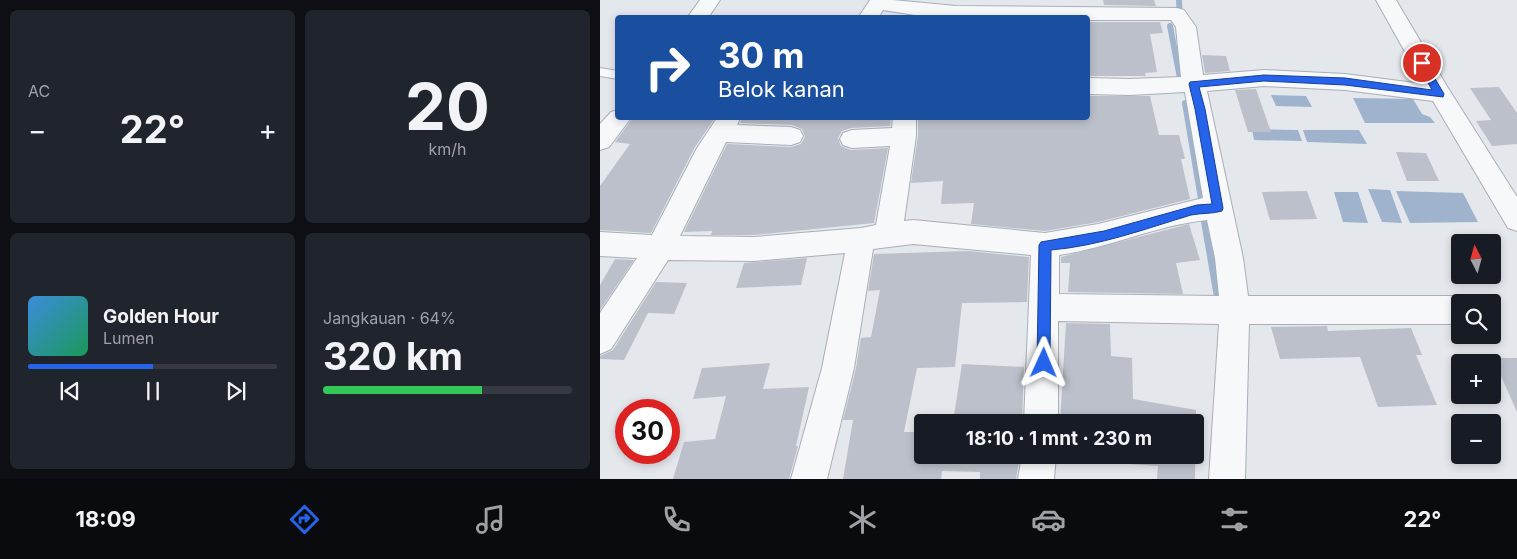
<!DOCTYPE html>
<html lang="id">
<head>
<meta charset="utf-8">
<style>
  :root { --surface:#171b24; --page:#20242c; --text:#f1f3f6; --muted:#9ea1a6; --line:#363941; --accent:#2563eb }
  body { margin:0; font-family:Inter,sans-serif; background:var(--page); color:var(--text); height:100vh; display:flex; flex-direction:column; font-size:19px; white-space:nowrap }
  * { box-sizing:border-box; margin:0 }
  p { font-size:16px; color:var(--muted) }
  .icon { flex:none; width:28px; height:28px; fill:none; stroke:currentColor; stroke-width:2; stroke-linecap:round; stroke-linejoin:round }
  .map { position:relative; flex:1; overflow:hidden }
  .sheet { display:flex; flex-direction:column; gap:10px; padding:10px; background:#0d0f14; width:600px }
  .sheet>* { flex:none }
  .hud { position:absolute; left:15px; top:15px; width:475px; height:105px; border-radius:5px; box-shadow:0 2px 8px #0003; background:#1a4fa0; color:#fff; overflow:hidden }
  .needle { width:32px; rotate:354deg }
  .controls { position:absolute; left:851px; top:234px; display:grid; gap:10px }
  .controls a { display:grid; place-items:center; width:50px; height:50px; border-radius:5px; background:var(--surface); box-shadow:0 2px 8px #0003; font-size:25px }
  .speed { position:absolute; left:15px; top:399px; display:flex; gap:10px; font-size:25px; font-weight:700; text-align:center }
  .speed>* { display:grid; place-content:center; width:65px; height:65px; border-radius:50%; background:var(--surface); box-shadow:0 2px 8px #0003; line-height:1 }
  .speed .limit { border:8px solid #d22; background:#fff; color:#111 }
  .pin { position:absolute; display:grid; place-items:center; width:42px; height:42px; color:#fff; margin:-21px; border:2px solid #fff; border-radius:50%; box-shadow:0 1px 5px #0007 }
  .me { position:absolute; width:55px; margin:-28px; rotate:1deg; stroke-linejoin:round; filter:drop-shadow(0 0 4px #0008) }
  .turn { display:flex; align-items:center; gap:18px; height:105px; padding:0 20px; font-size:22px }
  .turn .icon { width:65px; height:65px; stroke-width:2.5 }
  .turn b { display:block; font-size:35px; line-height:42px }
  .big { font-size:38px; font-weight:700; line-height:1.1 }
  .sheet .widget { flex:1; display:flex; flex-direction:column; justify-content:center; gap:8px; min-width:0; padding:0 18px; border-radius:8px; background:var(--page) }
  .sheet .dial { align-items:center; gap:0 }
  .dial b { font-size:65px; line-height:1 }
  .song { display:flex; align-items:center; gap:15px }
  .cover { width:60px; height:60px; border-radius:8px; background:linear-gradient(135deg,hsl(210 70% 55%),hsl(150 70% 35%)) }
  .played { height:5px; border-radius:2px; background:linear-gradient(90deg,var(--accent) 50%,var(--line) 50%) }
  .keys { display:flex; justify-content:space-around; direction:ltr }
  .heat { display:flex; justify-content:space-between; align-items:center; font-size:28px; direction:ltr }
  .charge { height:8px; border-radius:4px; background:linear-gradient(90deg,#34c759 64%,var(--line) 0) }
  .sheet .tiles { flex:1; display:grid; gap:10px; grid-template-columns:repeat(2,1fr) }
  .trip { position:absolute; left:314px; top:414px; width:290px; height:50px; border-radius:5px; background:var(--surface); box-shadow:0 2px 8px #0003; font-weight:700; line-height:50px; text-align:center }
  .tab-bar { display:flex; height:80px; justify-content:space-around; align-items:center; background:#090b0e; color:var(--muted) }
  .tab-bar .icon { width:35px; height:35px }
  .tab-bar .active { color:var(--accent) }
  .tab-bar b { font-size:22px; color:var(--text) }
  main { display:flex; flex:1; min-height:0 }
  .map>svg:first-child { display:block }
  .water { fill:#9fb4cc }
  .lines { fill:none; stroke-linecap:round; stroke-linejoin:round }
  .stream-far1 { stroke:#9fb4cc; stroke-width:6 }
  .stream { stroke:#9fb4cc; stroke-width:8 }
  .building { fill:#bbc0ca }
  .service-casing { stroke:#a9aeb7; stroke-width:2 }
  .minor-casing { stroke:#a9aeb7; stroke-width:2 }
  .service { fill:#f7f8fa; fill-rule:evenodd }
  .minor { fill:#f7f8fa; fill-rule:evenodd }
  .route { fill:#2563eb; stroke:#184099 }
</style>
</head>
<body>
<main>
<section class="sheet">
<div class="tiles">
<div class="widget"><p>AC</p>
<div class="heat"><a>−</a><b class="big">22°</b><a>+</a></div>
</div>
<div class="widget dial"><b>20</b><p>km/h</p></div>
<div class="widget">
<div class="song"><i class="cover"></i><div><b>Golden Hour</b><p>Lumen</p></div></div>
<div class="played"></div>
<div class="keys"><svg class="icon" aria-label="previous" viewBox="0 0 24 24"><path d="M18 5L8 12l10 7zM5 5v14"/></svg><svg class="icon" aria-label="pause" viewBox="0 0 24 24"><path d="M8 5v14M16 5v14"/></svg><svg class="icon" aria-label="next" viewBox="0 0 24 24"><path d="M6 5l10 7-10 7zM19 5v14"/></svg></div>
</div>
<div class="widget"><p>Jangkauan · 64%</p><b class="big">320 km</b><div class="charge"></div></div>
</div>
</section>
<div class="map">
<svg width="917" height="479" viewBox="0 0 917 479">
  <rect width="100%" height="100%" fill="#e4e7ec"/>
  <path class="water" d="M671 95 706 96 712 107 676 106Z
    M753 98 813 99 822 114 830 117 835 123H765Z
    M652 129 698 130 702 141 654 140Z
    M703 130H759L767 144 707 142Z
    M768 189 790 190 802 223 782 222Z
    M796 191 863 193 878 222 810 223Z
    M734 192H758L768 223 743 222Z"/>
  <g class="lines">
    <path class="stream-far1" d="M579 0 580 18
      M570 26 580 78
      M585 103 602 205"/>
    <path class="stream" d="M602 204 618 297"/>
  </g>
  <path class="building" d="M503 0H554L556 6 504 5Z
    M488 22H560L563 33 550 34 557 72 545 73 546 76H488Z
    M602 55 626 56 630 71 605 73Z
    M899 87 917 113V144L892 146 876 121 891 120 870 88Z
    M656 89 671 132H648L635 90Z
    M488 96H550L559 135H579L585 159H581L590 199 498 222 445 231 371 224 374 203 341 204 343 181 311 183 318 136V118H490Z
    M33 118H115L95 147 51 233 0 230V186L30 144 15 142Z
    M142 118H291L290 126 251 128 242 131 238 138 241 146 251 150 288 148 274 223 154 235H111L112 231 84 232 127 144 191 147 201 144 205 137 202 129 192 125 140 123Z
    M796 152 826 153 839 181H807Z
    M707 191 717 219 670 220 662 192Z
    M589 224 600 260 576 263 583 294 468 292 470 263H461V257Z
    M368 251 429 257 427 302 362 303 355 367 317 368 304 432H322V455H420L416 479H380V472L342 471 341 479H243L253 420H243L256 368 261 338 271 337 280 290 268 291 274 254Z
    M207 258 201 285 136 288 144 263Z
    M15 259 34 260 0 310V285Z
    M56 282 87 283 74 314 48 313 24 360 0 359V356L13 350Z
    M466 323 510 324 511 356 532 358 533 399 596 410 595 479H557L558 466 458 459V455H595V422H460Z
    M727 326 728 331 811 328 822 355H816L837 405 778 407 760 357 680 359 671 327Z
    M893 358H917V412Z
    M170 363 163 389 209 387 196 446H198L189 479H73L84 442 115 439 126 396 93 399 102 368Z
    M362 364 424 367 422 422H353Z"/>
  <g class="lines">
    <g class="service-casing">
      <path id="service" d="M0 68 18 71V79L0 76Z"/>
    </g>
    <g class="minor-casing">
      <path id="minor" d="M100 0H120L108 18H87Z
        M270 0H293L356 6 577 8 584 10 596 27 603 75 664 70 745 74 823 84 776 0H796L848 88 917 197V231L908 228 833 101 745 90 664 86 607 91 643 258 648 296H860L871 300 872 302H860V324H649L645 479H609L619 324 458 321V422H424L431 255 313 244 273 249 254 368 227 479H191L222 368 245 253 154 261 68 260 11 349 0 354V313L37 258 0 256V232L52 235 97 148 117 118H140L137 125 191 127 200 130 203 136 200 142 191 145 126 142 80 236 154 237 261 228 276 225 290 146 252 148 243 145 240 139 243 133 252 130 292 128 293 118H316V136L304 221 313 220 445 233 498 224 603 198 585 92 530 95 488 94V78L530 79 581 77 576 27 571 20H488V18H334L283 10 278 18H258ZM607 220 615 258 619 296 459 294V255C509 248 557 225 607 220Z
        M18 110V118H31L9 147 0 150V124L11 112Z
        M422 455H456L454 479H418Z"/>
    </g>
    <use href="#service" class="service"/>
    <use href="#minor" class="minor"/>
  </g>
  <path class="route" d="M822 60 826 63 844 94 843 97 745 85 664 81 599 87 605 109 623 208 622 211C612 214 601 213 591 215 545 229 499 246 451 250L450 363 448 368 444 369 439 368 437 363 439 245 441 242 504 231 597 205 612 204 595 109 589 84 590 82 664 75 745 78 832 90 817 63Z"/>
</svg>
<div class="controls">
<a><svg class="needle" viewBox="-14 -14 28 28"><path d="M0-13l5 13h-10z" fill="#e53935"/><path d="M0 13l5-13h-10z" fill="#9ea1a6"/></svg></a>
<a><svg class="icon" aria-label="search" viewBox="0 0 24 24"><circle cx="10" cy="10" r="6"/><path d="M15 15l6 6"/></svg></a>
<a>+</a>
<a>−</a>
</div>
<div class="speed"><div class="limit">30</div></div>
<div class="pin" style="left:822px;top:63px;background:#d93025"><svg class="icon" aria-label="arrive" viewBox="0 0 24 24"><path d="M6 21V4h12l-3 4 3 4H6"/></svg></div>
<svg class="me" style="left:444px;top:363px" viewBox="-20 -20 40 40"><path d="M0-17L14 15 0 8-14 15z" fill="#2563eb" stroke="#fff" stroke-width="4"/></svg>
<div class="trip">18:10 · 1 mnt · 230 m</div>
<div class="hud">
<div class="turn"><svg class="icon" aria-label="right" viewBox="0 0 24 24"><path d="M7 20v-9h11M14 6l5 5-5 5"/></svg><div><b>30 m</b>Belok kanan</div></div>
</div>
</div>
</main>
<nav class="tab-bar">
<b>18:09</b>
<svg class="icon active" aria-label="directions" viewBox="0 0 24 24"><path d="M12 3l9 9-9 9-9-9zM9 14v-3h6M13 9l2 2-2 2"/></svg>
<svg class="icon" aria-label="music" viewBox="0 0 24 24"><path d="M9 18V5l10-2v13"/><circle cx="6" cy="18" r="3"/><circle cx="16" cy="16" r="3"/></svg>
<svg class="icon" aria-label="phone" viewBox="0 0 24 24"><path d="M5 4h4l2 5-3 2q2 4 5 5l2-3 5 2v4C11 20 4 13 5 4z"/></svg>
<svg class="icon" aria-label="climate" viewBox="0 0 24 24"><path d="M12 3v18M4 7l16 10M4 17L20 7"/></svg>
<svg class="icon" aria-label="car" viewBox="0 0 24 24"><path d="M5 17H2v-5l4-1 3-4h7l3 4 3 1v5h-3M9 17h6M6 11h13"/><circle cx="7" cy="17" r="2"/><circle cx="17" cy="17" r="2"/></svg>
<svg class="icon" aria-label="filters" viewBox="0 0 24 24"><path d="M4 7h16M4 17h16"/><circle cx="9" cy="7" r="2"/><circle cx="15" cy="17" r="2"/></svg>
<b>22°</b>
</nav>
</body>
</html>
